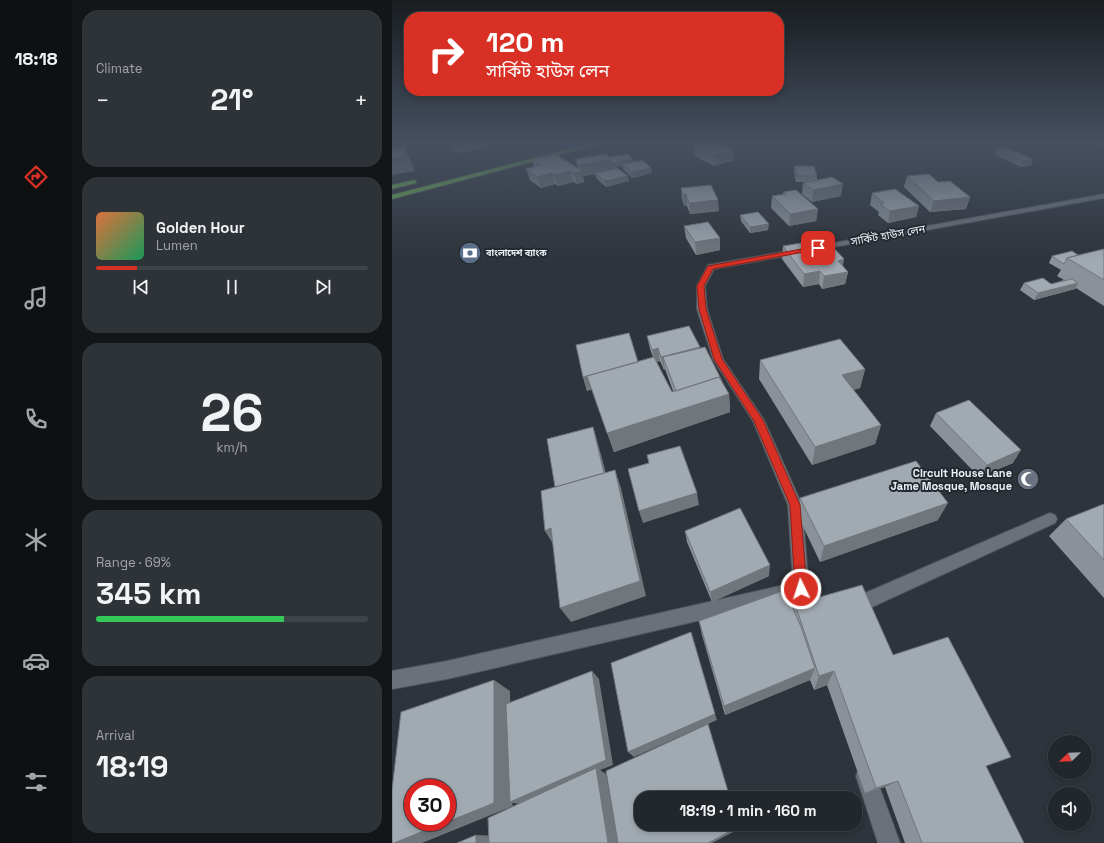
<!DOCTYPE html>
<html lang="en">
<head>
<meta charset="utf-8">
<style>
  :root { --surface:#22272c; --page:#2e3338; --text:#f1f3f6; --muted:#a2a5a9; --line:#3f4448; --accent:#d93025 }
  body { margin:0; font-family:"Space Grotesk","Noto Sans Bengali",sans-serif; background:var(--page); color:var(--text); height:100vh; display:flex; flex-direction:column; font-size:15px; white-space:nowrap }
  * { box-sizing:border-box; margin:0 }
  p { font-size:13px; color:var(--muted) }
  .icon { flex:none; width:22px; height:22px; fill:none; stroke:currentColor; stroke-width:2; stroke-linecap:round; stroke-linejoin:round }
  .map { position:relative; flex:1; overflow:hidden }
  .drawer { display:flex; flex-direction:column; gap:10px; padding:10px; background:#131518; width:320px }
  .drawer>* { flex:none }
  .top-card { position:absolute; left:12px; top:12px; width:380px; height:84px; border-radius:16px; box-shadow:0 2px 6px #0003,0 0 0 1px var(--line); background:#d93025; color:#fff; overflow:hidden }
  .needle { width:26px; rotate:247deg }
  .fabs { position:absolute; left:656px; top:735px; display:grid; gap:8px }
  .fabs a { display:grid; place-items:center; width:44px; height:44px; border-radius:50%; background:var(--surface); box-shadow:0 2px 6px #0003,0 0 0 1px var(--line); font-size:20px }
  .speed { position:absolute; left:12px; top:779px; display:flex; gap:8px; font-size:20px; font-weight:700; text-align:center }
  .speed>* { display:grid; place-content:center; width:52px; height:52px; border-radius:50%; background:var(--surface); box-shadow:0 2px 6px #0003,0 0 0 1px var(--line); line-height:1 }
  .speed .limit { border:6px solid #d22; background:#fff; color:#111 }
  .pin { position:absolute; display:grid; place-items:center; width:34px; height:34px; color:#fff; margin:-17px; border-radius:8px; box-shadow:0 2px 6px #0006 }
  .me { position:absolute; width:44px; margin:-22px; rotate:356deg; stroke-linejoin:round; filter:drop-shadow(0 0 3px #0008) }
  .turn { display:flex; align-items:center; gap:14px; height:84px; padding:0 16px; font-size:18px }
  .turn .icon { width:52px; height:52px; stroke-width:2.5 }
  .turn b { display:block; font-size:28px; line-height:34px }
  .big { font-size:30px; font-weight:700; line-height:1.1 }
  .drawer .card { flex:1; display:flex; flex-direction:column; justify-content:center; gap:6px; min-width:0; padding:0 14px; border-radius:16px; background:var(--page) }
  .drawer .dial { align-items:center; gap:0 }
  .dial b { font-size:52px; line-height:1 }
  .song { display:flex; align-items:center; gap:12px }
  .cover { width:48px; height:48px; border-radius:6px; background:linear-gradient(135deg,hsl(20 70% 55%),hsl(150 70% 35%)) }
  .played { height:4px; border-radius:2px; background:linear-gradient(90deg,var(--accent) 15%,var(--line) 15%) }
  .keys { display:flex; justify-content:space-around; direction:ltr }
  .heat { display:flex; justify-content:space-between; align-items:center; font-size:22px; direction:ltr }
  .charge { height:6px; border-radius:3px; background:linear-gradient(90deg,#34c759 69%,var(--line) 0) }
  .trip { position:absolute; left:242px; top:791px; width:228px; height:40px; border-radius:16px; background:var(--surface); box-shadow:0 2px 6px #0003,0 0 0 1px var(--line); font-weight:700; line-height:40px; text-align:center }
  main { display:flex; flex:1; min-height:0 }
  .tab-bar { display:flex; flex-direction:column; width:72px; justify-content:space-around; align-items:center; background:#0e1012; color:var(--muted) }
  .tab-bar .icon { width:28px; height:28px }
  .tab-bar .on { color:var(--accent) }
  .tab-bar b { font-size:18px; color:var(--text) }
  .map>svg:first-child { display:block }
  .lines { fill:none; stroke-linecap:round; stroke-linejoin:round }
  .street-casing { stroke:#4e5359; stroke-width:2 }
  .secondary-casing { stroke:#4e5359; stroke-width:2 }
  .highway-casing { stroke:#4e5359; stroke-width:2 }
  .street { fill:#6b717a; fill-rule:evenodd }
  .secondary { fill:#6b717a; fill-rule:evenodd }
  .highway { fill:#69b04f; fill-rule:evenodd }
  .wall { fill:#8a9198; fill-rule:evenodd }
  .shaded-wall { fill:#71767c }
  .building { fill:#a1a9b1; stroke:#71767c }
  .route { fill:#d93025; stroke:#8d1f18 }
  .labels { text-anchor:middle; stroke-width:4; stroke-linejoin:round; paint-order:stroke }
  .far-poi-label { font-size:9px; font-weight:bold; fill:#edf1f6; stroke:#242a31; text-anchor:start }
  .street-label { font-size:11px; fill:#edf1f6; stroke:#242a31 }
  .poi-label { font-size:11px; font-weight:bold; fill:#edf1f6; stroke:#242a31; text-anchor:end }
</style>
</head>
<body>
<main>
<nav class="tab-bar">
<b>18:18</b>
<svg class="icon on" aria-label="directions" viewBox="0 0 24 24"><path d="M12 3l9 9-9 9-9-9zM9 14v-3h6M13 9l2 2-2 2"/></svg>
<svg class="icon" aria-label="music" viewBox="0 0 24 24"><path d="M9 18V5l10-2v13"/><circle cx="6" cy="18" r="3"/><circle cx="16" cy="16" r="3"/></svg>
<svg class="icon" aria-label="phone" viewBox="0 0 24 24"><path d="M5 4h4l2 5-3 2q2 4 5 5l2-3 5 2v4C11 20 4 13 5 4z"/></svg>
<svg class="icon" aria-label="climate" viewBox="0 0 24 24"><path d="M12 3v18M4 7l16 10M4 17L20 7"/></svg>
<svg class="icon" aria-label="car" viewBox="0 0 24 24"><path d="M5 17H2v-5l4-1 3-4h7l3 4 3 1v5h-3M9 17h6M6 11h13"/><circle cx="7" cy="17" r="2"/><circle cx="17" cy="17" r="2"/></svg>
<svg class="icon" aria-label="filters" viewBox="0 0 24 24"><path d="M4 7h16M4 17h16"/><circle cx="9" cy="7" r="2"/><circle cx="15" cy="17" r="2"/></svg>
</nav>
<section class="drawer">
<div class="card"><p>Climate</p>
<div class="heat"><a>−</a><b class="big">21°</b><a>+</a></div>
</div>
<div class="card">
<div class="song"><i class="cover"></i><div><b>Golden Hour</b><p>Lumen</p></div></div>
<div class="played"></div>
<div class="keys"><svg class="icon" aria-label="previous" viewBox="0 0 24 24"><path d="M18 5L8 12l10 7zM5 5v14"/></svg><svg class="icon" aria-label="pause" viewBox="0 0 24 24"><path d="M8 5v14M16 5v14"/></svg><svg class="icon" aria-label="next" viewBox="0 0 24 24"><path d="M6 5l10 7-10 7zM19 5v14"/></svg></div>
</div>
<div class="card dial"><b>26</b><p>km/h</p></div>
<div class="card"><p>Range · 69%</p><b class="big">345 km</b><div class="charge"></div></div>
<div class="card"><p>Arrival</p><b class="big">18:19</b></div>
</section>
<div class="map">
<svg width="712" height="843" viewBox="0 0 712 843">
  <rect width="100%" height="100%" fill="#2e343b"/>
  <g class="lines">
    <g class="street-casing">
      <path id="street" d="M712 194V198L425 250 421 248 425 246Z
        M407 249H410V253L322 269 313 286 315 309 331 359 372 420 410 505 417 589 426 615 424 621 418 623 412 621 404 598 55 679 0 689V671L55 661 401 583 396 505 361 421 321 359 305 309V286L316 265Z
        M658 513 663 515 665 519 663 523 469 612 463 614 457 612 455 606 457 600Z
        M474 766 481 769 508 843H486L464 776 467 769Z"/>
    </g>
    <g class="secondary-casing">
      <path id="secondary" d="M706 142H712V147Z"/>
    </g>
    <g class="highway-casing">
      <path id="highway" d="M203 142H215L0 199V195Z
        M22 180 24 181V183L0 189V185Z"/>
    </g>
    <use href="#street" class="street"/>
    <use href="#secondary" class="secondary"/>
    <use href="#highway" class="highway"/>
  </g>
  <path class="wall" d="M302 146 341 150 342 160 322 166 303 156Z
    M603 149 641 159 639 165 629 167 602 154Z
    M217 157 241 159 242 162 260 173 240 178 231 169V166L220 168 221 169 237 181 214 187 205 179 203 174 191 176 192 182 185 184 181 182 166 186 163 184 149 188 138 180 134 169 142 167 140 160 186 169 183 159Z
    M402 166 425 176V180L449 196 420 202 410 194 411 183 416 182H404L402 172Z
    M515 176 546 182 578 197 574 209 538 212 512 187Z
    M289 188 327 211 298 214 295 206H292L290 199Z
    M391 192 426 209 424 221 397 226 379 208 380 196 391 194Z
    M480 193 527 206 524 217 496 223 486 215 487 212 478 205Z
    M348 215 376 230 358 233 349 221Z
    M292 226 328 238V250L304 255 294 238Z
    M391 246 451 266 456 272 453 284 430 289 427 284 411 287 390 259Z
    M712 249V306L684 288 683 289 642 300 628 290 632 283 659 284 672 280 665 276 669 270 657 263 660 256 686 255Z
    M255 336 308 348 330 381 337 394 338 412 222 452 200 389 195 391 191 377 261 357 258 349ZM268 361 272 370 273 369 281 391 280 392 264 362Z
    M368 360 473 369 468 388 461 390 489 425 483 444 420 465 367 379Z
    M544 413 621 463 587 477 538 426Z
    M408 498 546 520 428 562 406 516Z
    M712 504V598L657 536 674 519Z
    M293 531 377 576 320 602 295 542Z
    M403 604 501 655 594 766 632 843H513L493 787 473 793 435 685 422 690 418 680 333 715 310 635 307 621 402 610Z"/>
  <path class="shaded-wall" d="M64 142H92L94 148 64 153 59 143Z
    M12 146 19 161 23 171 0 175V158Z
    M341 150 342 160 322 166V155Z
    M241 159 242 164H230L231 166 221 168 220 163Z
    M641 159 639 165 629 167 631 161Z
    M219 160 221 171 191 176 192 182 185 184 182 173 189 171 188 165Z
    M259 168 260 173 240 178 239 172Z
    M178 171 181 182 166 186 162 175Z
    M160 173 163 184 149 188 145 177Z
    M236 176 237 181 214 187 213 181Z
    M451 184 449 196 420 202 421 190Z
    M294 194 295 206H292L291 195Z
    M578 197 574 209 538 212 542 201Z
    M326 200 327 211 298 214 297 203Z
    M527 206 524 217 496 223 498 211Z
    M426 209 424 221 397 226 398 214Z
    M377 224 376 230 358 233V227Z
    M328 238V250L304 255 303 242Z
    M452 259 450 272 446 261Z
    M428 271 427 284 411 287 412 274Z
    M456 272 453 284 430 289 432 276Z
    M686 283 683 289 642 300 646 293Z
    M308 347 309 360 271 357 273 369 272 370 269 357Z
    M266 348 268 361 263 363 260 350Z
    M473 369 468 388 446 394 450 375Z
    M196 376 200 389 195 391 191 377Z
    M337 394 338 412 222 452 215 433Z
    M489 425 483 444 420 465 423 447Z
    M201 427 205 440 217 485 169 500Z
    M629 450 621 463 587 477 595 465Z
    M223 470 229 488 254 596 179 622 168 608Z
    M305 493 307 505 251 523 247 511Z
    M556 503 546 520 428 562 432 546Z
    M159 528 163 547 153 531Z
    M378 565 377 576 320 602 318 592Z
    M423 668 418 680 333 715 332 706Z
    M200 671 207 679 221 765 208 770 214 774 226 843H216L130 804 120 803 121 806 30 843H0L55 822 102 680 118 691 120 801Z
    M442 671 435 685 422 690 427 676Z
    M323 714 325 720 242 757 236 752Z
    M506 781 493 787 473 793 484 788Z
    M345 824 347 829 320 843H316Z
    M84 835 104 836V843H84Z"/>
  <path class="building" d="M315 142H325L341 150 322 155 302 146Z
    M12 146 15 155 0 158V148Z
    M613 147 641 159 631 161 603 149Z
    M164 154 190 171 182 173 178 171 162 175 160 173 145 177 134 169 148 165 140 160Z
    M214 154 219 160 188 165 183 159Z
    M236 154 241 159 220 163 219 160 217 157Z
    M251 160 259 168 239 172 230 164Z
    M402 166H422L425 176H405Z
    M225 168 236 176 213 181 203 173Z
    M537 174 546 182 558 181 578 197 542 201 515 176Z
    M440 177 451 184 421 190 411 183Z
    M319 185 326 200 297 203 294 194 291 195 289 188Z
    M503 189 527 206 498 211 488 204 492 203 480 193Z
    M404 190 426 209 398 214 380 196 394 194 391 192Z
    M366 212 377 224 358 227 348 215Z
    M316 222 328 238 303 242 292 226Z
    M434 239 452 259 446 261 456 272 432 276 428 271 412 274 391 246Z
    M712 249V280L675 258Z
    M680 251 686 255 675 258 672 264 660 256Z
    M651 278 659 284 680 279 686 283 646 293 632 283Z
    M297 326 308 347 269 357 266 348 260 350 255 336Z
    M237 333 246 362 191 377 184 345Z
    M448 339 473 369 450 375 489 425 423 447 368 360Z
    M313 347 330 381 327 377 284 391 271 357Z
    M262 357 280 392 327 377 337 394 215 433 195 376Z
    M577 400 629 450 595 465 544 413Z
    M201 427 212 473 163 487 155 439Z
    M288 446 305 493 247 511 236 469 257 463 255 455Z
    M524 461 556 503 432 546 408 498Z
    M223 470 248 581 168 608 159 528 153 531 149 491Z
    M712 504V560L674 519Z
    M348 508 378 565 318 592 293 531Z
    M470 585 501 655 556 637 619 757 594 766 632 843H530L506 781 484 788 442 671 427 676 403 604Z
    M393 590 409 627 423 668 332 706 307 621Z
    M299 632 323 714 236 752 219 663Z
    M200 671 214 760 118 802 114 704Z
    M102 680V803L55 822V788H21V822H54L2 843H0V790L9 712Z
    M316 724 338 798H249V824H345L346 827 316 843H226L214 771Z
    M204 768 216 843H97L96 818Z
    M84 835V843H65Z"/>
  <linearGradient id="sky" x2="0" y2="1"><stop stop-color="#191d20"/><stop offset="0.55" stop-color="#465060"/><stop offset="1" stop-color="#465060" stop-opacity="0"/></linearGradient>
  <rect width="712" height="260" fill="url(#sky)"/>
  <path class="route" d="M426 246 429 248 428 249 321 269 312 286 314 309 330 359 371 420 408 505 415 589 413 593 409 595 404 593 403 589 398 505 362 421 322 359 307 309 305 286 316 266Z"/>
  <defs>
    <g id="bank-disc" transform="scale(1.15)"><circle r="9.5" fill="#5c6f8a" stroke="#242a31"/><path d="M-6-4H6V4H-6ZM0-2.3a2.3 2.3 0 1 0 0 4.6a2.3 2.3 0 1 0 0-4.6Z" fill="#fff"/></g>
    <g id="mosque-disc" transform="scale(1.15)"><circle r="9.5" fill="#6b7280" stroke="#242a31"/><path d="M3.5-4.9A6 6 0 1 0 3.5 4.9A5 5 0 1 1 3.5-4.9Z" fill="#fff"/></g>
  </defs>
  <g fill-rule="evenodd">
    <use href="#bank-disc" x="78" y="253"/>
    <use href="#mosque-disc" x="636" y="479"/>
  </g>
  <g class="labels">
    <g class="far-poi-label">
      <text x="94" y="256">বাংলাদেশ ব্যাংক</text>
    </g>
    <g class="street-label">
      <text transform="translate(496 235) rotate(-10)" y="4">সার্কিট হাউস লেন</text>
    </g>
    <g class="poi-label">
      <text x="620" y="477">Circuit House Lane<tspan x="620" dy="13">Jame Mosque, Mosque</tspan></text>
    </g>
  </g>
</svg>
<div class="fabs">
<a><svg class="needle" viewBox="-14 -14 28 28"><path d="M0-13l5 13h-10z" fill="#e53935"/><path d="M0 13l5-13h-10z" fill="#a2a5a9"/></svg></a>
<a><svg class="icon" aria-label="sound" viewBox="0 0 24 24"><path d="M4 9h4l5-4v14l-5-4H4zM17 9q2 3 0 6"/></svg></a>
</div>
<div class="speed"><div class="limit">30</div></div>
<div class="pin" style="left:426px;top:248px;background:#d93025"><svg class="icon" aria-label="arrive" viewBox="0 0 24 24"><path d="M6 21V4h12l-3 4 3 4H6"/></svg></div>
<svg class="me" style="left:409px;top:589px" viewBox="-20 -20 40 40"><circle r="17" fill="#d93025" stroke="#fff" stroke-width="3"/><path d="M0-11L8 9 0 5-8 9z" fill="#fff"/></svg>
<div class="trip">18:19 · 1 min · 160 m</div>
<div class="top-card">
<div class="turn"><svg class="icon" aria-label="right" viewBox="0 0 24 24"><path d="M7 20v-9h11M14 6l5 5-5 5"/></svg><div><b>120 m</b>সার্কিট হাউস লেন</div></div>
</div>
</div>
</main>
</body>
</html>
